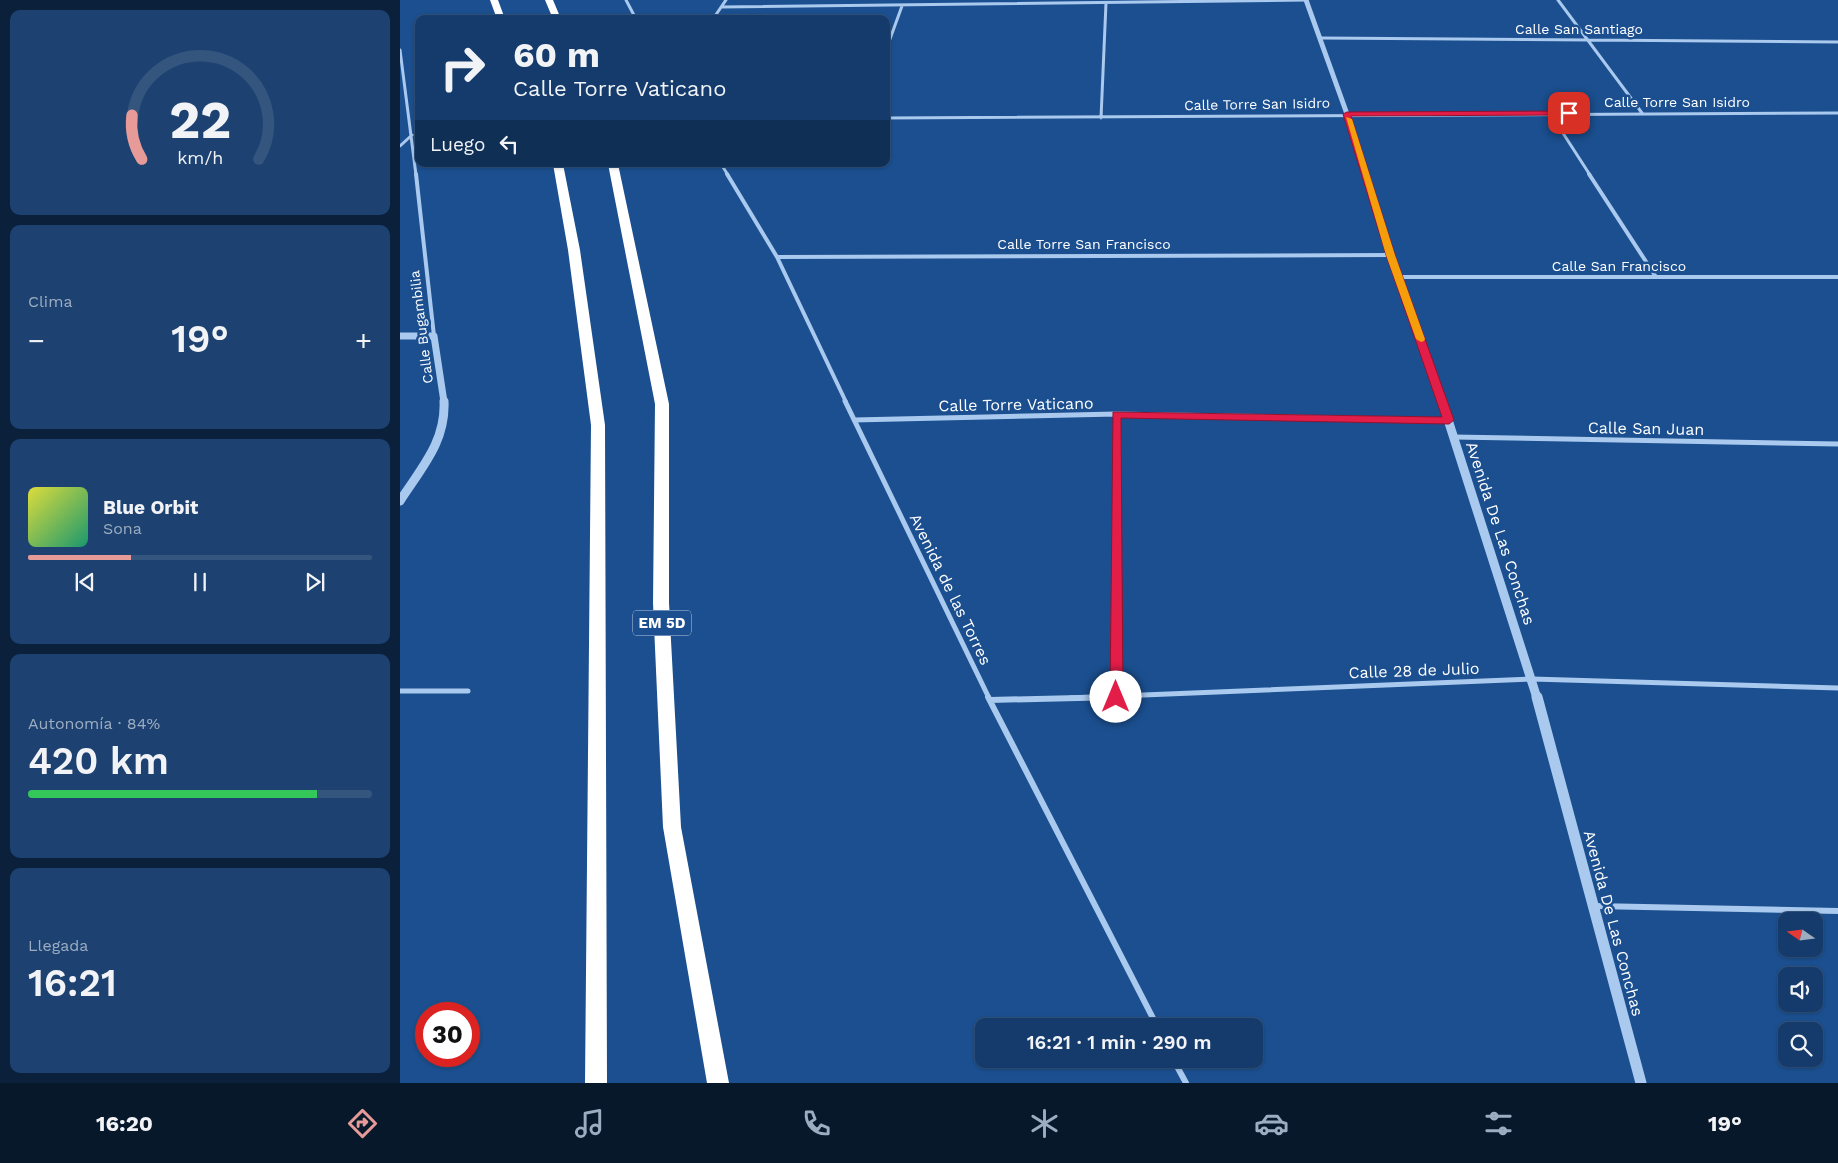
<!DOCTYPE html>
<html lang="es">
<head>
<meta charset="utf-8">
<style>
  :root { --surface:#143b6b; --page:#1d4271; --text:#f1f3f6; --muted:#9dadc1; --line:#33557e; --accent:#e69b98 }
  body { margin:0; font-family:"Work Sans",sans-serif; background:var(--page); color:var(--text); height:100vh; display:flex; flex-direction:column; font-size:19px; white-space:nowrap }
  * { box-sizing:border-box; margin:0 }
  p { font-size:16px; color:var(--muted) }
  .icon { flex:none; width:28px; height:28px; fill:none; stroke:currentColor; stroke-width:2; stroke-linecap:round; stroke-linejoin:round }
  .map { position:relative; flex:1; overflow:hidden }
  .drawer { display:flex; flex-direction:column; gap:10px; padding:10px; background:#0b203b; width:400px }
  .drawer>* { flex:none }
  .hud { position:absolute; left:15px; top:15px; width:475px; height:152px; border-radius:10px; box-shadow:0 1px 4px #0004,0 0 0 1px var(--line); background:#143b6b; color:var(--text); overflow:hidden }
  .needle { width:32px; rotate:284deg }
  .buttons { position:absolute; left:1378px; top:912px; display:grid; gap:10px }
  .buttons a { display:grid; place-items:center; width:45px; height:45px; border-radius:10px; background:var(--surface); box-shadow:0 1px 4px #0004,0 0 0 1px var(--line); font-size:25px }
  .speed { position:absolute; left:15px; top:1002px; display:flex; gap:10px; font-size:25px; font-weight:700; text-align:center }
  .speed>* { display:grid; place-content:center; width:65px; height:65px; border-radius:50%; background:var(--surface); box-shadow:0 1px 4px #0004,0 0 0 1px var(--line); line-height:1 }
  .speed .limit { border:8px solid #d22; background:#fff; color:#111 }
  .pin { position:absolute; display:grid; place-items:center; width:42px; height:42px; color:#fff; margin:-21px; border-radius:10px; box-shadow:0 2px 8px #0006 }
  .me { position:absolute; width:55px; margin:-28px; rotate:0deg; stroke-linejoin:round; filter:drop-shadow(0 0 4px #0008) }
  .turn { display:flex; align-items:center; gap:18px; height:105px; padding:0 15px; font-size:22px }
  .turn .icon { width:65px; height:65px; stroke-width:2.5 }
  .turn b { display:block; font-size:35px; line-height:42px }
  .then { display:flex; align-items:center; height:48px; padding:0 15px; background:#0003; gap:10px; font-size:19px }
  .big { font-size:38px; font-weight:600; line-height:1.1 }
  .drawer .tile { flex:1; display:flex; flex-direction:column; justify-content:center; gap:8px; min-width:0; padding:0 18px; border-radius:10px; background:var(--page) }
  .drawer .dial { align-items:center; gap:0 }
  .dial svg { height:130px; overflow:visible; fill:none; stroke:var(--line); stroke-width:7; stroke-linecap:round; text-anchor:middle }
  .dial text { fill:var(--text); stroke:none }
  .song { display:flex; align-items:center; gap:15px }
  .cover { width:60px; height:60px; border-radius:8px; background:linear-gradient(135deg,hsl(60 70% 55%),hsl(160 70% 35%)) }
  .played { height:5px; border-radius:2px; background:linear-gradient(90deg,var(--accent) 30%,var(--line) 30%) }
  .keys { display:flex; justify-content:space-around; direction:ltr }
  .heat { display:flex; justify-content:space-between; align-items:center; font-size:28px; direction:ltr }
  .charge { height:8px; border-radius:4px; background:linear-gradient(90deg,#34c759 84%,var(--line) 0) }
  .trip { position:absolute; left:575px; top:1018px; width:288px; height:50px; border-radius:10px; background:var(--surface); box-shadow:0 1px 4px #0004,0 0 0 1px var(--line); font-weight:600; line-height:50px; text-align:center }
  .menu { display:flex; height:80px; justify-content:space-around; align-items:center; background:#08182b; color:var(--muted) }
  .menu .icon { width:35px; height:35px }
  .menu .current { color:var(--accent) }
  .menu b { font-size:22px; color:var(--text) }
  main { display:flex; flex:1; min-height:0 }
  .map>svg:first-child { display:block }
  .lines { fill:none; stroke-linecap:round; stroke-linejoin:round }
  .minor-far3 { stroke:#a9c9ee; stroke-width:3 }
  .minor-far2 { stroke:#a9c9ee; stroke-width:4 }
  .minor-far1 { stroke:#a9c9ee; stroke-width:5 }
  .minor { stroke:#a9c9ee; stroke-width:6 }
  .tertiary-far3 { stroke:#a9c9ee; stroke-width:5 }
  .tertiary-far2 { stroke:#a9c9ee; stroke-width:7 }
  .tertiary-far1 { stroke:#a9c9ee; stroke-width:9 }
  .tertiary { stroke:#a9c9ee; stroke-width:11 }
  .motorway { fill:#fff; fill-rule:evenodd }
  .route { fill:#e11d48; stroke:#92132f }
  .slow { fill:#f59e0b }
  .labels { text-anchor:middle; stroke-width:5; stroke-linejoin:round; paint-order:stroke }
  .far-street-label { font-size:14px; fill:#fff; stroke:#1b4f8f }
  .shield { fill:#1b4f8f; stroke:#bbcadd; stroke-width:1 }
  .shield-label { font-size:15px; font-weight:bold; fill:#fff }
  .street-label { font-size:16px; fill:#fff; stroke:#1b4f8f }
</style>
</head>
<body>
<main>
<section class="drawer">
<div class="tile dial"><svg viewBox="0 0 100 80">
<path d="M14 69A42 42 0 1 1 86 69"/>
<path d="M14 69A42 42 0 0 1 8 42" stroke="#e69b98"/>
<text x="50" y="56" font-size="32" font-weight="700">22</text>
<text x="50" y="72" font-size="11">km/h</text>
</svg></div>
<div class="tile"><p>Clima</p>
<div class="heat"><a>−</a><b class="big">19°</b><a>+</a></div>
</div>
<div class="tile">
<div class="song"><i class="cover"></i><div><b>Blue Orbit</b><p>Sona</p></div></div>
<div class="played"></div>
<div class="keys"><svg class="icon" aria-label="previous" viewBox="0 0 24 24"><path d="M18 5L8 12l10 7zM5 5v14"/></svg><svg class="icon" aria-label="pause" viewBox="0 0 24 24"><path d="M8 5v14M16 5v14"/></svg><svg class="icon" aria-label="next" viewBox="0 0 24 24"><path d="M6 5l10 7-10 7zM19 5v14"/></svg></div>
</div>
<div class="tile"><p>Autonomía · 84%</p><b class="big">420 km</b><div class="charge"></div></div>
<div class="tile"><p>Llegada</p><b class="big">16:21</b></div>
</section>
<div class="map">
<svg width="1438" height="1083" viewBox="0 0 1438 1083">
  <rect width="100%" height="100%" fill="#1b4f8f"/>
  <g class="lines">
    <path class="minor-far3" d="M226 0 236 19
      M1158 0 1242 113
      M321 7 907 0
      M313 19 326 0
      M921 38 1438 42
      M0 50 16 175
      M486 50 502 6
      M1150 113 1190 175
      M486 118 1438 113
      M701 118 706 3
      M0 146 12 135
      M321 164 328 175"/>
    <path class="minor-far2" d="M16 174 34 336
      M327 174 377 257 446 402
      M1189 174 1256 277
      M377 257 990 255
      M999 277H1438"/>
    <path class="minor-far1" d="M445 401 589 698
      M716 414 717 697
      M454 420 716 414 1049 420
      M1054 437 1438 444
      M0 691H68
      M670 698 1132 679 1438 688"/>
    <path class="minor" d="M588 697 757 1026
      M590 700 720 697
      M1194 906 1438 911
      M773 1059 786 1083"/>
    <path class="tertiary-far3" d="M906 0 947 114 966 175"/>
    <path class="tertiary-far2" d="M965 174 990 255 1043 402
      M0 336H34L44 402"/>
    <path class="tertiary-far1" d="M1042 401 1137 698
      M0 501C21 468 46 442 44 401"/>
    <path class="tertiary" d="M1137 697 1241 1083"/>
    <path class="motorway" d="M90 0H98L105 19H97Z
      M145 0H153L161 19H153Z
      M153 164H163L180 250 205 425 207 1083H185L191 425 168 250Z
      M208 164H218L269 404V603L281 827 329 1083H307L263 827 253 603 255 404Z"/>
  </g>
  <path class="route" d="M1169 111 1172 113 1171 115 951 116 995 255 1054 420 1049 424 721 418 723 697 721 701 716 703 712 701 710 697 713 412 1042 417 986 255 943 114 947 112Z"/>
  <path class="slow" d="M946 117 952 119 995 255 1025 339 1024 341 1021 342 1016 339 986 255Z"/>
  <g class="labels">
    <g class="far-street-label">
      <text x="1179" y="34">Calle San Santiago</text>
      <text x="1277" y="107">Calle Torre San Isidro</text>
      <text transform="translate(857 104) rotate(-1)" y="5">Calle Torre San Isidro</text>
      <text x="684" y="249">Calle Torre San Francisco</text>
      <text x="1219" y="271">Calle San Francisco</text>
      <text transform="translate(21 327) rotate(-97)" y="5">Calle Bugambilia</text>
    </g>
    <rect class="shield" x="233" y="610.5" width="58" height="25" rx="4"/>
    <g class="shield-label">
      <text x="262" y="628">EM 5D</text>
    </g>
    <g class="street-label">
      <text transform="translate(616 404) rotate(-1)" y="6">Calle Torre Vaticano</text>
      <text transform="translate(1246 428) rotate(1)" y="6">Calle San Juan</text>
      <text transform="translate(1101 533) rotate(72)" y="6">Avenida De Las Conchas</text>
      <text transform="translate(551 589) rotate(64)" y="6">Avenida de las Torres</text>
      <text transform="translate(1014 670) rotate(-2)" y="6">Calle 28 de Julio</text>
      <text transform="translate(1214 923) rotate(75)" y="6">Avenida De Las Conchas</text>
    </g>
  </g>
</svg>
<div class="buttons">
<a><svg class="needle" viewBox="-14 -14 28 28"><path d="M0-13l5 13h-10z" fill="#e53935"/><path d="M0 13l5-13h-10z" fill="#9dadc1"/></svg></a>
<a><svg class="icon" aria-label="sound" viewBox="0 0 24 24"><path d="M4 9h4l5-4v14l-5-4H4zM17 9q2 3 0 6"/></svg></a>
<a><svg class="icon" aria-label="search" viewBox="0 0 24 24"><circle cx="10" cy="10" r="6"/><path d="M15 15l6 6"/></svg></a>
</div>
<div class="speed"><div class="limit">30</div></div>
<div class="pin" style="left:1169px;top:113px;background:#d93025"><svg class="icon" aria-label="arrive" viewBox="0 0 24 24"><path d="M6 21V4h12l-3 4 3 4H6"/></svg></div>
<svg class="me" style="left:716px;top:697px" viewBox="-20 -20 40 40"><circle r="19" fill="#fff"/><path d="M0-13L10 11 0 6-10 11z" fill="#e11d48"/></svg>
<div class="trip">16:21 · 1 min · 290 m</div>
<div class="hud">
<div class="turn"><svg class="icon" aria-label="right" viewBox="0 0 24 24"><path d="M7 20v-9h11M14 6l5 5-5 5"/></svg><div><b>60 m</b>Calle Torre Vaticano</div></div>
<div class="then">Luego<svg class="icon" aria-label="left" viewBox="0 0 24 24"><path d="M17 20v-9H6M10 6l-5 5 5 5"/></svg></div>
</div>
</div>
</main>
<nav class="menu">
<b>16:20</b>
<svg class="icon current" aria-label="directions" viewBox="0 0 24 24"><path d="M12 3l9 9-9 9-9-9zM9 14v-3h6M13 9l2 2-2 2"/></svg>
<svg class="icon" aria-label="music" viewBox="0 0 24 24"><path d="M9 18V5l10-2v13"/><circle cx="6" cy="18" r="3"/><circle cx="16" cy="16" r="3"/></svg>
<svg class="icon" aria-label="phone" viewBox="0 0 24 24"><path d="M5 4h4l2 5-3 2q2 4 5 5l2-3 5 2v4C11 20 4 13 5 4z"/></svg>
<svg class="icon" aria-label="climate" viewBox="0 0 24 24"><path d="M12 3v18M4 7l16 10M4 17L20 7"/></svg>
<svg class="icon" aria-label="car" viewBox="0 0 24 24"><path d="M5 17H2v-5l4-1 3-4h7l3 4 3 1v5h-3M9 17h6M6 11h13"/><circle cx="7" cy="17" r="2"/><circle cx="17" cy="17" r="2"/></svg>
<svg class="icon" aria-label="filters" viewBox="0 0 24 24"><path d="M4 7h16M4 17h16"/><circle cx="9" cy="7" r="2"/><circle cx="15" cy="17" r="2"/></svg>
<b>19°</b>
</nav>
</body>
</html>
